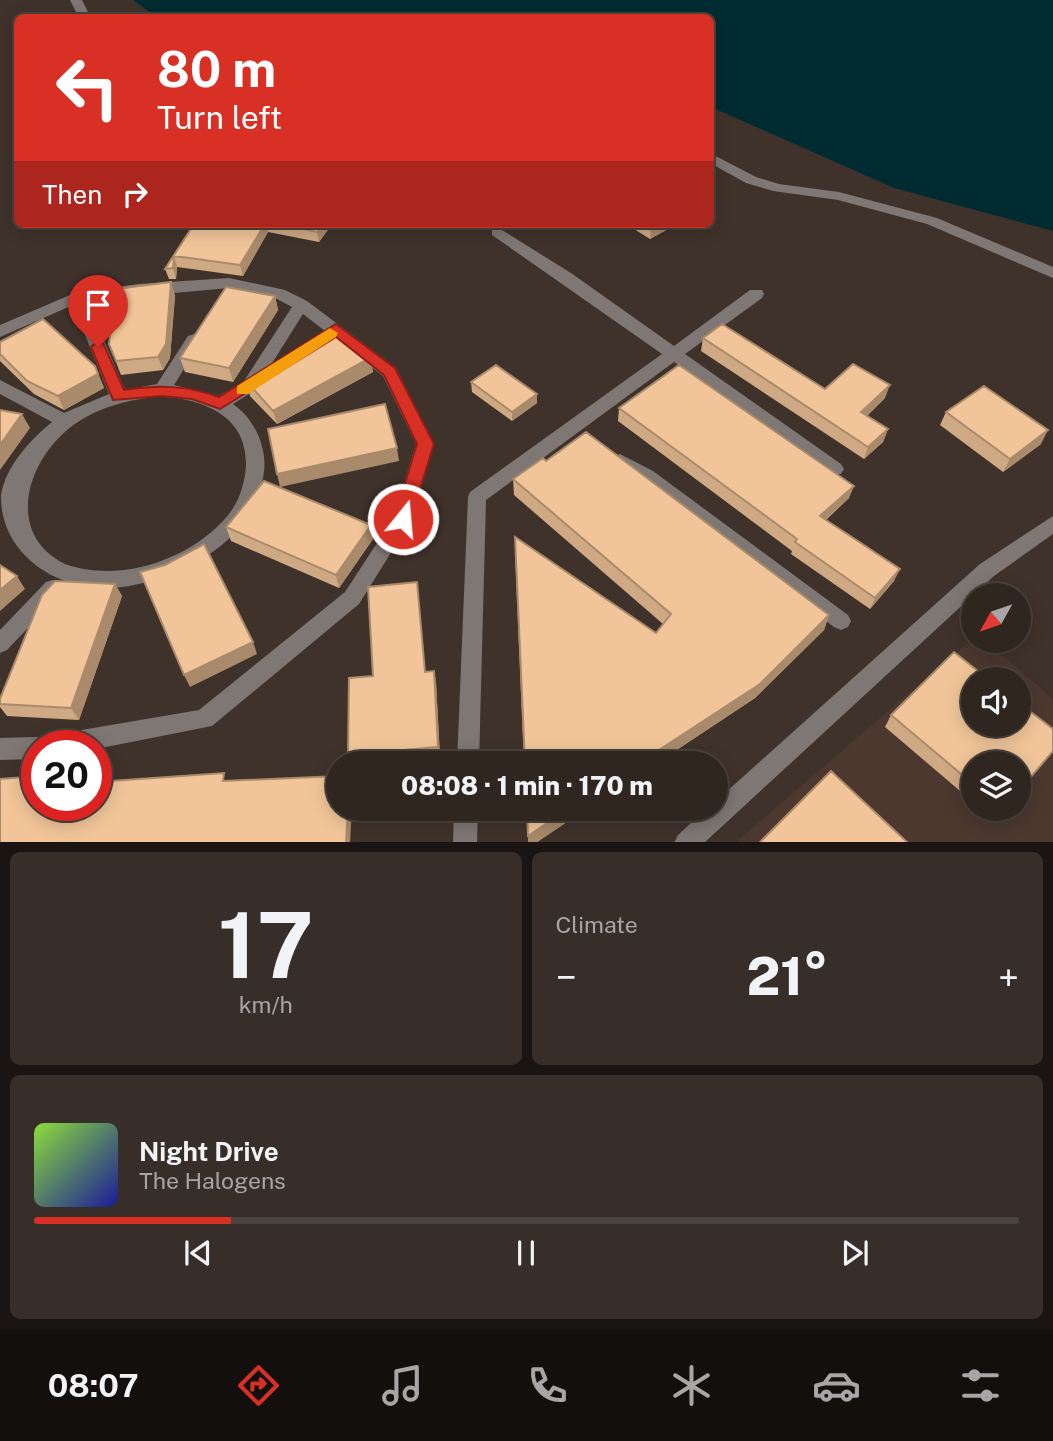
<!DOCTYPE html>
<html lang="en">
<head>
<meta charset="utf-8">
<style>
  :root { --surface:#2f2620; --page:#372e29; --text:#f1f3f6; --muted:#a7a5a5; --line:#4a433e; --accent:#d93025 }
  body { margin:0; font-family:"Public Sans",sans-serif; background:var(--page); color:var(--text); height:100vh; display:flex; flex-direction:column; font-size:26px; white-space:nowrap }
  * { box-sizing:border-box; margin:0 }
  p { font-size:23px; color:var(--muted) }
  .icon { flex:none; width:38px; height:38px; fill:none; stroke:currentColor; stroke-width:2; stroke-linecap:round; stroke-linejoin:round }
  .map { position:relative; height:842px; overflow:hidden }
  .side { display:flex; flex-direction:column; gap:10px; padding:10px; background:#1a1512; flex:1 }
  .side>* { flex:none }
  .guide { position:absolute; left:14px; top:14px; width:700px; height:214px; border-radius:10px; box-shadow:0 4px 18px #0003,0 0 0 2px var(--line); background:#d93025; color:#fff; overflow:hidden }
  .needle { width:46px; rotate:230deg }
  .controls { position:absolute; left:961px; top:583px; display:grid; gap:14px }
  .controls a { display:grid; place-items:center; width:70px; height:70px; border-radius:50%; background:var(--surface); box-shadow:0 4px 18px #0003,0 0 0 2px var(--line); font-size:35px }
  .speed { position:absolute; left:21px; top:730px; display:flex; gap:14px; font-size:35px; font-weight:700; text-align:center }
  .speed>* { display:grid; place-content:center; width:91px; height:91px; border-radius:50%; background:var(--surface); box-shadow:0 4px 18px #0003,0 0 0 2px var(--line); line-height:1 }
  .speed .limit { border:10px solid #d22; background:#fff; color:#111 }
  .pin { position:absolute; display:grid; place-items:center; width:60px; height:60px; color:#fff; margin:-72px -30px; border-radius:50% 50% 50% 0; rotate:-45deg; box-shadow:0 0 7px #0007 }
  .pin .icon { rotate:45deg }
  .me { position:absolute; width:77px; margin:-38px; rotate:17deg; stroke-linejoin:round; filter:drop-shadow(0 0 5px #0008) }
  .turn { display:flex; align-items:center; gap:24px; height:147px; padding:0 28px; font-size:32px }
  .turn .icon { width:91px; height:91px; stroke-width:2.5 }
  .turn b { display:block; font-size:49px; line-height:60px }
  .then { display:flex; align-items:center; height:66px; padding:0 28px; background:#0003; gap:14px; font-size:26px }
  .big { font-size:52px; font-weight:800; line-height:1.1 }
  .side .tile { flex:1; display:flex; flex-direction:column; justify-content:center; gap:10px; min-width:0; padding:0 24px; border-radius:10px; background:var(--page) }
  .side .dial { align-items:center; gap:0 }
  .dial b { font-size:91px; line-height:1 }
  .song { display:flex; align-items:center; gap:21px }
  .cover { width:84px; height:84px; border-radius:10px; background:linear-gradient(135deg,hsl(90 70% 55%),hsl(240 70% 35%)) }
  .played { height:7px; border-radius:4px; background:linear-gradient(90deg,var(--accent) 20%,var(--line) 20%) }
  .keys { display:flex; justify-content:space-around; direction:ltr }
  .heat { display:flex; justify-content:space-between; align-items:center; font-size:38px; direction:ltr }
  .side .tiles { flex:1; display:grid; gap:10px; grid-template-columns:1fr 1fr }
  .tile:last-child { grid-column:span 2 }
  .trip { position:absolute; left:326px; top:751px; width:402px; height:70px; border-radius:35px; background:var(--surface); box-shadow:0 4px 18px #0003,0 0 0 2px var(--line); font-weight:800; line-height:70px; text-align:center }
  .tabs { display:flex; height:112px; justify-content:space-around; align-items:center; background:#130f0d; color:var(--muted) }
  .tabs .icon { width:49px; height:49px }
  .tabs .on { color:var(--accent) }
  .tabs b { font-size:32px; color:var(--text) }
  .map>svg:first-child { display:block }
  .built { fill:#4c382f; fill-rule:evenodd }
  .water { fill:#002c31 }
  .lines { fill:none; stroke-linecap:round; stroke-linejoin:round }
  .minor { fill:#7e7774; fill-rule:evenodd }
  .wall { fill:#cfa984 }
  .shaded-wall { fill:#a98a6b }
  .building { fill:#f1c599; stroke:#a98a6b; stroke-width:2 }
  .route { fill:#d93025; stroke:#8d1f18; stroke-width:2 }
  .slow { fill:#f59e0b }
</style>
</head>
<body>
<div class="map">
<svg width="1053" height="843" viewBox="0 0 1053 843">
  <rect width="100%" height="100%" fill="#3f322b"/>
  <path class="built" d="M973 638V640L986 641 1053 699V842L735 843ZM973 679H1018V724H973ZM973 763H1018V808H973Z"/>
  <path class="water" d="M133 0H1053V231L894 188 711 107 710 18H158Z"/>
  <g class="lines">
    <path class="minor" d="M70 0H82L91 18H79Z
      M710 153 756 177 779 184 839 192 937 218 1053 267V278L927 224 838 200 773 191 746 183 710 163Z
      M497 227 571 273 674 346 750 290H762L764 294 762 298 685 354 841 464 844 469 841 474H829L674 362 486 500 479 763H457L468 497 470 492 662 354 492 235V229Z
      M229 278 285 290 307 301 396 368 434 444 412 519 359 604 212 726 96 749V746H37V759L0 760V738L37 737 43 740 52 735 199 710 345 592 394 517 416 444 383 376 303 314 269 368 276 374 274 378 233 404C256 420 269 451 263 478 255 516 229 545 196 562 167 578 133 589 100 588 51 586 0 551 1 495 6 466 30 440 52 422L0 394V380L64 413 109 394 73 305 0 337V325L77 292 139 284ZM229 288 275 298 292 307 244 381 219 396 174 385 202 340 194 334 188 336 157 384 125 390 87 301ZM162 396C203 400 247 415 246 465 245 482 240 500 229 514 193 559 120 584 65 564 0 532 29 448 86 417 109 404 135 399 162 396Z
      M620 454 653 471 848 615 851 621 848 627 841 630 834 627 641 481 614 466 611 461 614 456Z
      M1053 516V534L994 576 704 843H674L678 835 707 808H716V801L980 564Z
      M53 580 60 582 63 588 60 594 7 650 0 653V630L46 582Z
      M454 808H478L477 843H453Z"/>
  </g>
  <path class="wall" d="M150 224H332L319 242 268 232 243 276 177 267 176 279H169L165 269 191 229 152 228Z
    M626 224H677L650 239Z
    M171 282 175 296 170 358 163 370 121 375 109 344Z
    M275 296 278 310 233 382 185 372 180 358Z
    M703 338 825 389 885 398 867 416 888 429 883 442 864 459 701 351Z
    M0 342 95 366 104 388 64 410 34 394 0 361Z
    M370 358 373 372 277 424 250 396 247 382Z
    M471 382 537 403 512 421 472 392Z
    M619 408 849 498 826 520 894 581 870 609 791 554 792 551 618 421Z
    M946 412 1041 444 1003 472 940 425Z
    M546 461 829 615 824 630 755 698 657 763H524L515 552 656 633 663 624 514 495 513 479Z
    M371 525 373 539 339 588 231 541 226 527Z
    M417 582 425 671H434L436 682 440 757 378 763H351L348 755Z
    M115 584 122 596 79 720 7 716 0 707V699Z
    M891 715 973 763V802L885 727Z
    M980 808H1004L994 820Z"/>
  <path class="shaded-wall" d="M265 224H267L268 232 243 276 240 265Z
    M323 224H332L319 242 317 232Z
    M661 224H677L650 239 651 230Z
    M174 256 177 267 176 279 173 268Z
    M171 282 175 296 170 358 163 370 158 357Z
    M275 296 278 310 233 382 229 368Z
    M370 358 373 372 277 424 273 411Z
    M98 374 104 388 64 410 58 396Z
    M890 385 885 398 857 425 861 412Z
    M537 394V403L512 421V412Z
    M22 414 30 428 0 470V445Z
    M888 429 883 442 864 459 868 447Z
    M1048 430 1041 444 1003 472 1010 459Z
    M397 448 399 461 280 487 277 474Z
    M854 486 849 498 816 528 820 516Z
    M371 525 373 539 339 588 336 575Z
    M900 569 894 581 870 609 875 598Z
    M17 576 25 589 0 611V590Z
    M115 584 122 596 79 720 71 708Z
    M829 615 824 630 755 698 657 763H639Z
    M253 642 257 654 190 687 184 675Z
    M434 671 436 682 440 757 438 747Z
    M98 773 106 784 96 782Z
    M348 808H352L350 843H346Z
    M569 808H588L536 843H528V836Z"/>
  <path class="building" d="M194 224H265L240 265 174 256 173 268 165 269Z
    M279 224H323L317 232Z
    M641 224H661L651 230Z
    M171 282 166 344 158 357 116 361 109 344 116 289Z
    M226 287 275 296 229 368 180 358Z
    M43 319 95 366 98 374 58 396 27 381 0 354V342Z
    M722 324 825 389 853 364 890 385 861 412 888 429 868 447 703 338Z
    M336 330 370 358 273 411 247 382 291 354Z
    M496 365 537 394 512 412 471 382Z
    M679 365 854 486 820 516 900 569 875 598 795 542 797 539 619 408Z
    M984 386 1048 430 1010 459 946 412Z
    M385 404 397 448 277 474 268 429Z
    M0 410 22 414 0 445Z
    M586 432 829 615 760 684 639 763H525L515 537 656 633 671 614 513 479 543 458 546 461Z
    M264 481 371 525 336 575 226 527Z
    M204 544 253 642 184 675 140 572 165 565Z
    M0 565 17 576 0 590Z
    M55 581 115 584 71 708 0 704V699L42 595Z
    M417 582 425 672 434 671 438 747 348 755 349 678 373 676 368 587Z
    M954 652 988 679H973V724H1018V702L1053 729V751L1018 792V763H973V784L891 715Z
    M831 771 908 843H759Z
    M224 773 223 781 338 776V808H348L346 843H0V779L37 776V805H96V782Z
    M527 808H569L528 836Z"/>
  <path class="route" d="M336 324 395 368 434 444 409 524H397L394 519 417 444 384 375 336 337 220 409 192 399 162 396 113 400 91 347 98 341 103 343 124 390C159 385 186 385 219 397Z"/>
  <path class="slow" d="M330 328 338 333 336 337 248 394H237V386Z"/>
</svg>
<div class="controls">
<a><svg class="needle" viewBox="-14 -14 28 28"><path d="M0-13l5 13h-10z" fill="#e53935"/><path d="M0 13l5-13h-10z" fill="#a7a5a5"/></svg></a>
<a><svg class="icon" aria-label="sound" viewBox="0 0 24 24"><path d="M4 9h4l5-4v14l-5-4H4zM17 9q2 3 0 6"/></svg></a>
<a><svg class="icon" aria-label="layers" viewBox="0 0 24 24"><path d="M12 4l9 5-9 5-9-5zM3 14l9 5 9-5"/></svg></a>
</div>
<div class="speed"><div class="limit">20</div></div>
<div class="pin" style="left:98px;top:347px;background:#d93025"><svg class="icon" aria-label="arrive" viewBox="0 0 24 24"><path d="M6 21V4h12l-3 4 3 4H6"/></svg></div>
<svg class="me" style="left:403px;top:519px" viewBox="-20 -20 40 40"><circle r="17" fill="#d93025" stroke="#fff" stroke-width="3"/><path d="M0-11L8 9 0 5-8 9z" fill="#fff"/></svg>
<div class="trip">08:08 · 1 min · 170 m</div>
<div class="guide">
<div class="turn"><svg class="icon" aria-label="left" viewBox="0 0 24 24"><path d="M17 20v-9H6M10 6l-5 5 5 5"/></svg><div><b>80 m</b>Turn left</div></div>
<div class="then">Then<svg class="icon" aria-label="right" viewBox="0 0 24 24"><path d="M7 20v-9h11M14 6l5 5-5 5"/></svg></div>
</div>
</div>
<section class="side">
<div class="tiles">
<div class="tile dial"><b>17</b><p>km/h</p></div>
<div class="tile"><p>Climate</p>
<div class="heat"><a>−</a><b class="big">21°</b><a>+</a></div>
</div>
<div class="tile">
<div class="song"><i class="cover"></i><div><b>Night Drive</b><p>The Halogens</p></div></div>
<div class="played"></div>
<div class="keys"><svg class="icon" aria-label="previous" viewBox="0 0 24 24"><path d="M18 5L8 12l10 7zM5 5v14"/></svg><svg class="icon" aria-label="pause" viewBox="0 0 24 24"><path d="M8 5v14M16 5v14"/></svg><svg class="icon" aria-label="next" viewBox="0 0 24 24"><path d="M6 5l10 7-10 7zM19 5v14"/></svg></div>
</div>
</div>
</section>
<nav class="tabs">
<b>08:07</b>
<svg class="icon on" aria-label="directions" viewBox="0 0 24 24"><path d="M12 3l9 9-9 9-9-9zM9 14v-3h6M13 9l2 2-2 2"/></svg>
<svg class="icon" aria-label="music" viewBox="0 0 24 24"><path d="M9 18V5l10-2v13"/><circle cx="6" cy="18" r="3"/><circle cx="16" cy="16" r="3"/></svg>
<svg class="icon" aria-label="phone" viewBox="0 0 24 24"><path d="M5 4h4l2 5-3 2q2 4 5 5l2-3 5 2v4C11 20 4 13 5 4z"/></svg>
<svg class="icon" aria-label="climate" viewBox="0 0 24 24"><path d="M12 3v18M4 7l16 10M4 17L20 7"/></svg>
<svg class="icon" aria-label="car" viewBox="0 0 24 24"><path d="M5 17H2v-5l4-1 3-4h7l3 4 3 1v5h-3M9 17h6M6 11h13"/><circle cx="7" cy="17" r="2"/><circle cx="17" cy="17" r="2"/></svg>
<svg class="icon" aria-label="filters" viewBox="0 0 24 24"><path d="M4 7h16M4 17h16"/><circle cx="9" cy="7" r="2"/><circle cx="15" cy="17" r="2"/></svg>
</nav>
</body>
</html>
